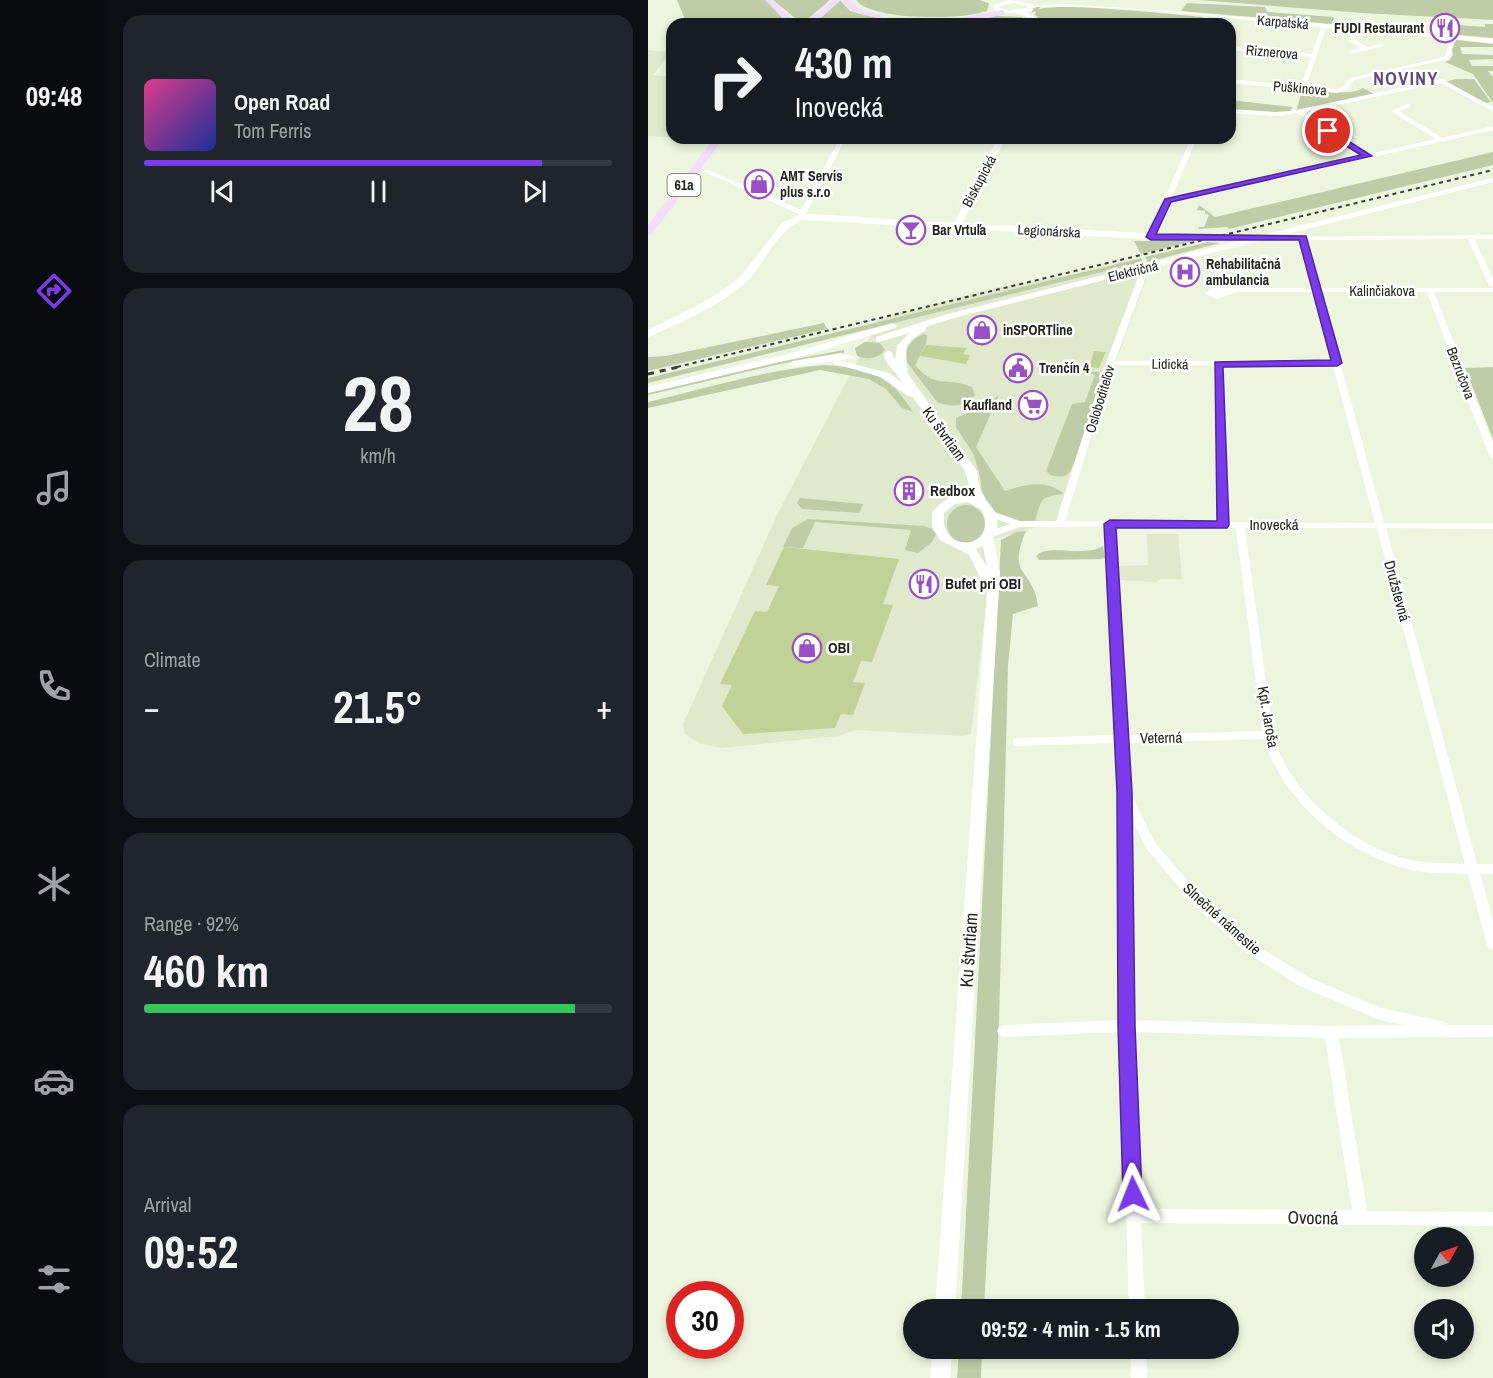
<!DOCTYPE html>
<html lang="en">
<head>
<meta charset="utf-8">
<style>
  :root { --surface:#171b24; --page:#20242c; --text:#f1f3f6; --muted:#9ea1a6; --line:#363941; --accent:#7c3aed }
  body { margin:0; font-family:"Archivo Narrow",sans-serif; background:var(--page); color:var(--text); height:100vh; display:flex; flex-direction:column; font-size:22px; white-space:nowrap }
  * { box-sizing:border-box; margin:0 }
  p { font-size:20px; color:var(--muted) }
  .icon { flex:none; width:33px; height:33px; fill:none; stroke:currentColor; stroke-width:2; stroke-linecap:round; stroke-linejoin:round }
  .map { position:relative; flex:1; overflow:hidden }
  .panel { display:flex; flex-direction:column; gap:15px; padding:15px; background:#0d0f14; width:540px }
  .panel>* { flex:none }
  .top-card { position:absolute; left:18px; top:18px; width:570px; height:126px; border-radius:18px; box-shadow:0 3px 9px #0003; background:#171b24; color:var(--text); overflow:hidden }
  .needle { width:39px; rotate:50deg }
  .tools { position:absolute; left:766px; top:1227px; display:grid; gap:12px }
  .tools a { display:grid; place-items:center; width:60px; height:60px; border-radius:50%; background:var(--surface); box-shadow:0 3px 9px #0003; font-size:30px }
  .speed { position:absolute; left:18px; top:1281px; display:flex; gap:12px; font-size:30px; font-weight:700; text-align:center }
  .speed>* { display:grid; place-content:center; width:78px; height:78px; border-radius:50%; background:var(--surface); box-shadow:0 3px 9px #0003; line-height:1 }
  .speed .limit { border:9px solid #d22; background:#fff; color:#111 }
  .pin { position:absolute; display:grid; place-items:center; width:51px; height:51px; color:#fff; margin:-26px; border:3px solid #fff; border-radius:50%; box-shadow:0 2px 6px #0007 }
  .me { position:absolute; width:66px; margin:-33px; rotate:358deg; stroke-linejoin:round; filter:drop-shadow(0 0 4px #0008) }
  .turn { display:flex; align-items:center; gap:21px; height:126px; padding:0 30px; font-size:27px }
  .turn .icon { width:78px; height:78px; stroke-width:2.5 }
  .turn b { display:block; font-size:42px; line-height:51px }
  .big { font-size:45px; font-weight:700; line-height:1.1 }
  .panel .tile { flex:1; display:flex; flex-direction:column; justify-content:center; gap:9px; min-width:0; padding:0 21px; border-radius:18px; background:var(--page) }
  .panel .dial { align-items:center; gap:0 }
  .dial b { font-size:78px; line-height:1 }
  .song { display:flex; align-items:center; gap:18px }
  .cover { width:72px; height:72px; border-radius:9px; background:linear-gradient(135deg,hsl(330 70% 55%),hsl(230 70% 35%)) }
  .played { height:6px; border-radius:3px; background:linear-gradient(90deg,var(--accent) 85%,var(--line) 85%) }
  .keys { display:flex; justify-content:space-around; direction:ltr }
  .heat { display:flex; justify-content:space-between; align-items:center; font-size:33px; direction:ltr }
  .charge { height:9px; border-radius:4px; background:linear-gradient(90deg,#34c759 92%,var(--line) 0) }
  .trip { position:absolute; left:255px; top:1299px; width:336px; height:60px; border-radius:30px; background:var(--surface); box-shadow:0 3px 9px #0003; font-weight:700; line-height:60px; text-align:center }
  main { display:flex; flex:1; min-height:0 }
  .dock { display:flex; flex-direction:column; width:108px; justify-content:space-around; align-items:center; background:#090b0e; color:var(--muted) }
  .dock .icon { width:42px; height:42px }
  .dock .active { color:var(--accent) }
  .dock b { font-size:27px; color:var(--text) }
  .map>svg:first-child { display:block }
  .built { fill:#e0e9cc }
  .green { fill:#c0cca8 }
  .building { fill:#c0d297 }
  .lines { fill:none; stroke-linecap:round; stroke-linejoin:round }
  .street { fill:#fff; fill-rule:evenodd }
  .secondary { fill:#fff; fill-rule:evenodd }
  .primary { fill:#f0dffd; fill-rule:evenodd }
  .rail-far1 { stroke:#3a3d34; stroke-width:2; stroke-dasharray:4 4; stroke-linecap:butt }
  .rail { stroke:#3a3d34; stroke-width:3; stroke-dasharray:6 6; stroke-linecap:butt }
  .route { fill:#7c3aed; stroke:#51269a; stroke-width:1.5 }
  .labels { text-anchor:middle; stroke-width:5; stroke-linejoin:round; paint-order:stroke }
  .far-street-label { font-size:14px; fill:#22241d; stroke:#fefefe }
  .far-poi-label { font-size:14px; font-weight:bold; fill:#22241d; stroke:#fefefe; text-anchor:start }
  .shield { fill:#fefefe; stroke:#646560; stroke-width:1.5 }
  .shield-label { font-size:14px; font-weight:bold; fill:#22241d }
  .street-label { font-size:15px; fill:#22241d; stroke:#fefefe }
  .poi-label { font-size:15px; font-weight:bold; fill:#22241d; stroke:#fefefe; text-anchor:start }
  .far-district-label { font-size:18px; font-weight:bold; letter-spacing:1.5px; fill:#67457f; stroke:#fefefe }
  .near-street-label { font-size:18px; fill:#22241d; stroke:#fefefe }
</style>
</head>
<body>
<main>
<nav class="dock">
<b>09:48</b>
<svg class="icon active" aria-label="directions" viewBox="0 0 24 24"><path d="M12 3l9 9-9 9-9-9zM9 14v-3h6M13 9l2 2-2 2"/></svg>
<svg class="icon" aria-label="music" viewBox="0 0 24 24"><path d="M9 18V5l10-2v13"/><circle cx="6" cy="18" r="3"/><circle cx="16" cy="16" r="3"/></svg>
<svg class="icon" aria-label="phone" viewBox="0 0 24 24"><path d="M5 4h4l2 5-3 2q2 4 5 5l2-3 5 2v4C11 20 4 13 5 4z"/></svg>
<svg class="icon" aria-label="climate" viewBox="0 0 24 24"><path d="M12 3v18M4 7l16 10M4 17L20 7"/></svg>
<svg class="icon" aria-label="car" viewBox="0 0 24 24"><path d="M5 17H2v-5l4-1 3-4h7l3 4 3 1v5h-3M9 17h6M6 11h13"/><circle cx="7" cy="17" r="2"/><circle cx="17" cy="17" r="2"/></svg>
<svg class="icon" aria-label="filters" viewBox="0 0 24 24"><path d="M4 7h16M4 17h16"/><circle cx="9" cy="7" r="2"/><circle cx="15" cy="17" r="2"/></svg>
</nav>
<section class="panel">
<div class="tile">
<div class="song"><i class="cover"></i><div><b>Open Road</b><p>Tom Ferris</p></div></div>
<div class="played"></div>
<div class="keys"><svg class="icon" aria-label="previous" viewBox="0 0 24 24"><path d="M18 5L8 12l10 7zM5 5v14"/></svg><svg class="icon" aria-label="pause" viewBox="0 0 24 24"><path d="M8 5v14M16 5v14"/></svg><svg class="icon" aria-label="next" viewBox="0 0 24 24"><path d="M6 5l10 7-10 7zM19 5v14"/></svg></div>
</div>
<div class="tile dial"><b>28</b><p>km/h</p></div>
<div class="tile"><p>Climate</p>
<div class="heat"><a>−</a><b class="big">21.5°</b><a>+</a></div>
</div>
<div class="tile"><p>Range · 92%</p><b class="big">460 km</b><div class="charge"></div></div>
<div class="tile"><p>Arrival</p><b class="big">09:52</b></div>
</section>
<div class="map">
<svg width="845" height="1378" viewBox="0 0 845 1378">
  <rect width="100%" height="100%" fill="#eef5df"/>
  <path class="built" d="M0 50 24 52 5 75 24 77V137L0 136Z
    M505 260 458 388 417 519 346 539 323 734 315 736 208 730 191 736 73 748 53 744 37 734 35 724 129 515 231 319 346 288Z
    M499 534H530L534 579H513L508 582 472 580 471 566 500 565Z"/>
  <path class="green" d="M29 0H118L136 20V24H39Z
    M125 0H182L154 24H149L147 18Z
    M192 0 202 11 234 19 166 24Z
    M208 0H331L341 3 339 11C315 20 223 21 208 0Z
    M550 0H845V20L714 13Z
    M539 3 617 7 619 12 686 17 684 24 533 11Z
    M393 6 390 10C404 1 529 15 555 17L552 24H398L387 15 388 11 383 13 386 8Z
    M348 16 374 17 385 24H259L315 22Z
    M837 24H845V38L811 35 812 25 837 27Z
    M808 40 845 44V47H812L814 54 845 55V59L821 60 824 66H845V71H840L845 77V103L825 74 797 62 802 60 805 55 804 50Z
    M808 79H826L843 102 837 103 797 82Z
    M715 88 726 94 648 112 654 90C674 88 697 98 715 88Z
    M582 100 644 107 642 113 582 110Z
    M845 152V165L581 229 579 227 550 229 551 227H556L561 215 557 214V211L549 210 551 205 567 217Z
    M486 241H546L493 254Z
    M560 242 572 243 500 262 497 257Z
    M493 258 495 262 0 383V378Z
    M176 323 179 329 0 371V357L18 356Z
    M275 334 279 335 278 344 267 365C288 390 297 376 324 387L327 395C317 408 303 407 289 402L258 361C256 348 263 340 275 334Z
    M217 342 232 343 237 350C230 359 219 360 209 356L207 348Z
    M196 350V354L132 364 0 395V393L131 362Z
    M176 365C219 368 242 374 265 412L254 408 238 389 221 379 172 370 0 408V402C58 388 117 370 176 365Z
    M845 367V439L817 368Z
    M435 371 454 372C449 388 429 467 420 474 415 478 408 476 402 475L398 471 424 404 437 402 447 375Z
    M351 395 328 447 357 491C377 484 399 479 416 494 392 497 394 498 387 521H370L350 515 338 500 334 492 332 477 326 455 308 427V418L336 406Z
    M152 498 215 504 211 513 154 509 149 503Z
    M299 524a19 19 0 1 1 38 0a19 19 0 1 1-38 0Z
    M160 519 276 526 284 529 288 534 284 542 270 553 257 550 263 530 167 522 155 548 135 547 144 528Z
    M378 531C358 578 385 567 390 606L365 614 360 666 351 1024 336 1309 313 1310 353 540 368 532Z
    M455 546 457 558 452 559 391 560 388 556C400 543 436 558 455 546Z
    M311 1349H334L333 1378H309Z"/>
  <path class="building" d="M278 345 319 348 315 354 322 355 318 364 272 356Z
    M446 351 458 352 451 368 441 367Z
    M258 485H268L261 503 251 502Z
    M136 547 251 559 235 604 245 605 224 662 213 661 205 682 217 683 205 715 193 714 187 728 95 734 74 706 84 685 72 684 107 611 119 612 131 586 118 585Z"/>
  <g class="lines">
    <path class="street" d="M413 4C558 12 701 27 845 39V43L807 39 801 59 706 80 699 89 689 93 582 83V79L653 86 663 57 582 50V46L664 54 673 27C578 19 478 4 383 7L381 6ZM678 28 705 30 701 41 713 48 700 51 702 54 736 46 733 44 719 47 707 40 710 30 802 39 797 57 702 78 695 87 688 89 658 86Z
      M794 79 845 107V111L793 83 655 112 721 154 788 139 743 111 760 104 762 105V107L751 111 794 138 845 126V130L521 203 506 237 503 239 500 237 543 138H549L523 198 715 155 649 113 626 116 582 113V109L626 112 643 111Z
      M192 138H198L156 217 153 219 150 217 151 214 55 171 60 170 153 210Z
      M845 235V239H826L845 278V287L841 285 820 239 659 240 672 288H845V292H786L845 444V458L841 455 779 292H673L736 523H845V529L738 528 829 864H845V874H832L845 921V950L841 948 839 944 820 874C799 873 776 874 756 868 694 851 635 801 616 739L480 743 483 794 507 843 551 894 604 943 662 978 733 1008 793 1021 798 1023 799 1025H845V1037L691 1038 719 1211 845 1212V1226L493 1223 497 1310H481L473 1032 356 1037 351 1035 349 1031 351 1027 356 1025 472 1020 471 792 469 743 370 746 366 745 365 742 366 739 370 738 468 735 458 527H372L344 537 341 536 339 534 341 532 362 524 340 516 338 514 343 511 372 521H408L458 363 492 272 499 274 467 361H684L666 292H588L569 299 557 293 565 288H665L652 240H611L608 238 609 237ZM465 365H566L570 522 417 521ZM574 365H685L727 523 579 522ZM467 527 588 528 614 731 479 735ZM597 528H729L817 864C798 863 777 864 758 859 715 849 665 810 642 773 634 761 630 748 625 735ZM483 818 499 849 543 902 596 951 652 986 732 1020 757 1025 683 1026 486 1020ZM486 1032 677 1038 704 1210 493 1209Z
      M482 1348H498L499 1378H483Z"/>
    <path class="secondary" d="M361 0 385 4 384 10 379 12 396 24C386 24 383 18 374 15 364 11 356 15 345 9V5ZM364 3 380 6 379 8 361 11 350 7Z
      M350 138H358L314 223 495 233 611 236 845 178V182L302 319 278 327 277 331C253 344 258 350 260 374L329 471C330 477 330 484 333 490 340 508 358 515 345 538L352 572 307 1310H287L339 591 321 555 292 540 284 527V513C293 500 309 492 324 496L317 471 265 397 260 396 233 377 184 363 189 360 241 373 256 384 239 363 235 354 240 351 244 352 247 360 249 346 261 333 231 342 228 341V337L296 315 594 240 495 239 154 220C128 232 119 259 101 279 75 305 36 320 3 336L0 337V330L56 302 78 288 94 275 134 223 149 216 165 214 306 223ZM320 502 334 510C349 545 305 553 297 528 295 524 296 518 296 513L307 504ZM335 546 339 567 328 549Z
      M244 323 249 326 247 328 148 358 0 393V387L141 354Z
      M193 353 208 357C205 359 155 365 145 367L140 364 145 361Z
      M284 1348H304L302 1378H282Z"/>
    <path class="primary" d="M117 0H125L150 24H141Z
      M184 0H193L166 24H157Z
      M195 0H203L210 8 235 16 231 18C218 15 200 14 195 0Z
      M353 10H356V14L334 20 294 24H191L215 20 314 18Z
      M66 138H76L4 234 0 235V225Z"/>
    <path class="rail-far1" d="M29 367 845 170"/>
    <path class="rail" d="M0 374 35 366"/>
  </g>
  <path class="route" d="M677 130H683L724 156 523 202 508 234 658 236 694 363 689 366 575 367 581 525 579 528H468L484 792 487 1026 494 1194 492 1201 485 1204 478 1201 475 1194 470 1026 469 792 456 524 462 520 569 521 567 362 683 360 651 240H503L498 237 517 199 713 155 677 133Z"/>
  <defs>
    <g id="restaurant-ring" transform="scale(1.5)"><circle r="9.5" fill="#fefefe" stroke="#9851c4" stroke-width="1.5"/><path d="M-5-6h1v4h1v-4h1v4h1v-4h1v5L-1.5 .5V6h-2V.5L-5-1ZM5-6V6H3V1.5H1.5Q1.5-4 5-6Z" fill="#9851c4"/></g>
    <g id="shop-ring" transform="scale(1.5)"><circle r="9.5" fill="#fefefe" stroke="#9851c4" stroke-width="1.5"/><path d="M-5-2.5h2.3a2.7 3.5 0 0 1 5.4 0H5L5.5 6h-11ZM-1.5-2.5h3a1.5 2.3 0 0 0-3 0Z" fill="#9851c4"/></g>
    <g id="bar-ring" transform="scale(1.5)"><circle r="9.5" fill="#fefefe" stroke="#9851c4" stroke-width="1.5"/><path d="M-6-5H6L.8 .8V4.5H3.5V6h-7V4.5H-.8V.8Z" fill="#9851c4"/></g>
    <g id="hospital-ring" transform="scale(1.5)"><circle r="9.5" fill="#fefefe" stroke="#9851c4" stroke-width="1.5"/><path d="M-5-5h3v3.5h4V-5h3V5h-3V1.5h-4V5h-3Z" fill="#9851c4"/></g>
    <g id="civic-ring" transform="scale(1.5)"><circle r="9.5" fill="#fefefe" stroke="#9851c4" stroke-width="1.5"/><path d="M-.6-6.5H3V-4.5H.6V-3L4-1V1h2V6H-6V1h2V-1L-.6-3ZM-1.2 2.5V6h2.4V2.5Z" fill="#9851c4"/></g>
    <g id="supermarket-ring" transform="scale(1.5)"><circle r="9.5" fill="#fefefe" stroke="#9851c4" stroke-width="1.5"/><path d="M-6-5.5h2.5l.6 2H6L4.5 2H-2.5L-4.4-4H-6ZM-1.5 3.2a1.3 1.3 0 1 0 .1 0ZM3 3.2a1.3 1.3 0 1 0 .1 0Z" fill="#9851c4"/></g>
    <g id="building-ring" transform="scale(1.5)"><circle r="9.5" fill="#fefefe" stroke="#9851c4" stroke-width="1.5"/><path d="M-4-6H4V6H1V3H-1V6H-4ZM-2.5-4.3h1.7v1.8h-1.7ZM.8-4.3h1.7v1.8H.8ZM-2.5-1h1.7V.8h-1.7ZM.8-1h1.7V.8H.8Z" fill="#9851c4"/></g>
  </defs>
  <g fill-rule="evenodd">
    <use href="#restaurant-ring" x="797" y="28"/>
    <use href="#shop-ring" x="111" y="184"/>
    <use href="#bar-ring" x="263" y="230"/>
    <use href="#hospital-ring" x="537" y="272"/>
    <use href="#shop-ring" x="334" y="330"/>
    <use href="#civic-ring" x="370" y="368"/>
    <use href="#supermarket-ring" x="385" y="405"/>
    <use href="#building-ring" x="261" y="491"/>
    <use href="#restaurant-ring" x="276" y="584"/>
    <use href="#shop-ring" x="159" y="648"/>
  </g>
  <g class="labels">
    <g class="far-street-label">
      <text transform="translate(635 22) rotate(5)" y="5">Karpatská</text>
      <text transform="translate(624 52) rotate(5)" y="5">Riznerova</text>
      <text transform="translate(652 88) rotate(5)" y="5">Puškinova</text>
      <text transform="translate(331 181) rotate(-62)" y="5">Biskupická</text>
      <text transform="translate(401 231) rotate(3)" y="5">Legionárska</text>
      <text transform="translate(485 271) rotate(-14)" y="5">Električná</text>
      <text x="734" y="296">Kalinčiakova</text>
      <text transform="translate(522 364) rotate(1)" y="5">Lidická</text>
      <text transform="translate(813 373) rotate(69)" y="5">Bezručova</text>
      <text transform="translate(452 399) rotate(-73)" y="5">Osloboditeľov</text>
    </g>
    <g class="far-poi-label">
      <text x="776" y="33" text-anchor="end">FUDI Restaurant</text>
      <text x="132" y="181">AMT Servis<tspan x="132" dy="16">plus s.r.o</tspan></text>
      <text x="284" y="235">Bar Vrtuľa</text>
      <text x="558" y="269">Rehabilitačná<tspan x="558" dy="16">ambulancia</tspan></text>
      <text x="355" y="335">inSPORTline</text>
      <text x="391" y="373">Trenčín 4</text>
      <text x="364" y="410" text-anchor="end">Kaufland</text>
    </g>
    <rect class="shield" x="19.5" y="174" width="33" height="22" rx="4.5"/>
    <g class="shield-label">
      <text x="36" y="190">61a</text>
    </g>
    <g class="street-label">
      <text transform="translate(296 434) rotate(54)" y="5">Ku štvrtiam</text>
      <text x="626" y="530">Inovecká</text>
      <text transform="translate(749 591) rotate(75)" y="5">Družstevná</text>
      <text transform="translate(620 717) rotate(80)" y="5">Kpt. Jaroša</text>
      <text transform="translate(513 738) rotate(-1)" y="5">Veterná</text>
      <text transform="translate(574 919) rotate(42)" y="5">Slnečné námestie</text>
    </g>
    <g class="poi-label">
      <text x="282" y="496">Redbox</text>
      <text x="297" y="589">Bufet pri OBI</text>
      <text x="180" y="653">OBI</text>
    </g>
    <g class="far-district-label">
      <text x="758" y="85">NOVINY</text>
    </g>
    <g class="near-street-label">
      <text transform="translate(321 950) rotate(-86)" y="6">Ku štvrtiam</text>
      <text transform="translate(665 1218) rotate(1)" y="6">Ovocná</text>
    </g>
  </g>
</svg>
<div class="tools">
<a><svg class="needle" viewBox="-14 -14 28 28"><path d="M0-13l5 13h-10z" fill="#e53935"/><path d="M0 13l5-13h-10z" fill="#9ea1a6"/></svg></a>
<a><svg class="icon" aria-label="sound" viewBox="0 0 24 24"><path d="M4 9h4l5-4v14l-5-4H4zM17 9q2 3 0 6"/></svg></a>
</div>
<div class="speed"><div class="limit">30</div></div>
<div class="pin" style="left:680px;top:131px;background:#d93025"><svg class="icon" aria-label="arrive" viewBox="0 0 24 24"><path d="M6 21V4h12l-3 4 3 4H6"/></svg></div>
<svg class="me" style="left:485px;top:1194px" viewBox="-20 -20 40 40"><path d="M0-17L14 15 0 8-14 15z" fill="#7c3aed" stroke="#fff" stroke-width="4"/></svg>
<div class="trip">09:52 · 4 min · 1.5 km</div>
<div class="top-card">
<div class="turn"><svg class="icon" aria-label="right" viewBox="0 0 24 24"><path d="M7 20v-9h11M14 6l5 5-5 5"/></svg><div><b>430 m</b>Inovecká</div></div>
</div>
</div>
</main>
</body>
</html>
